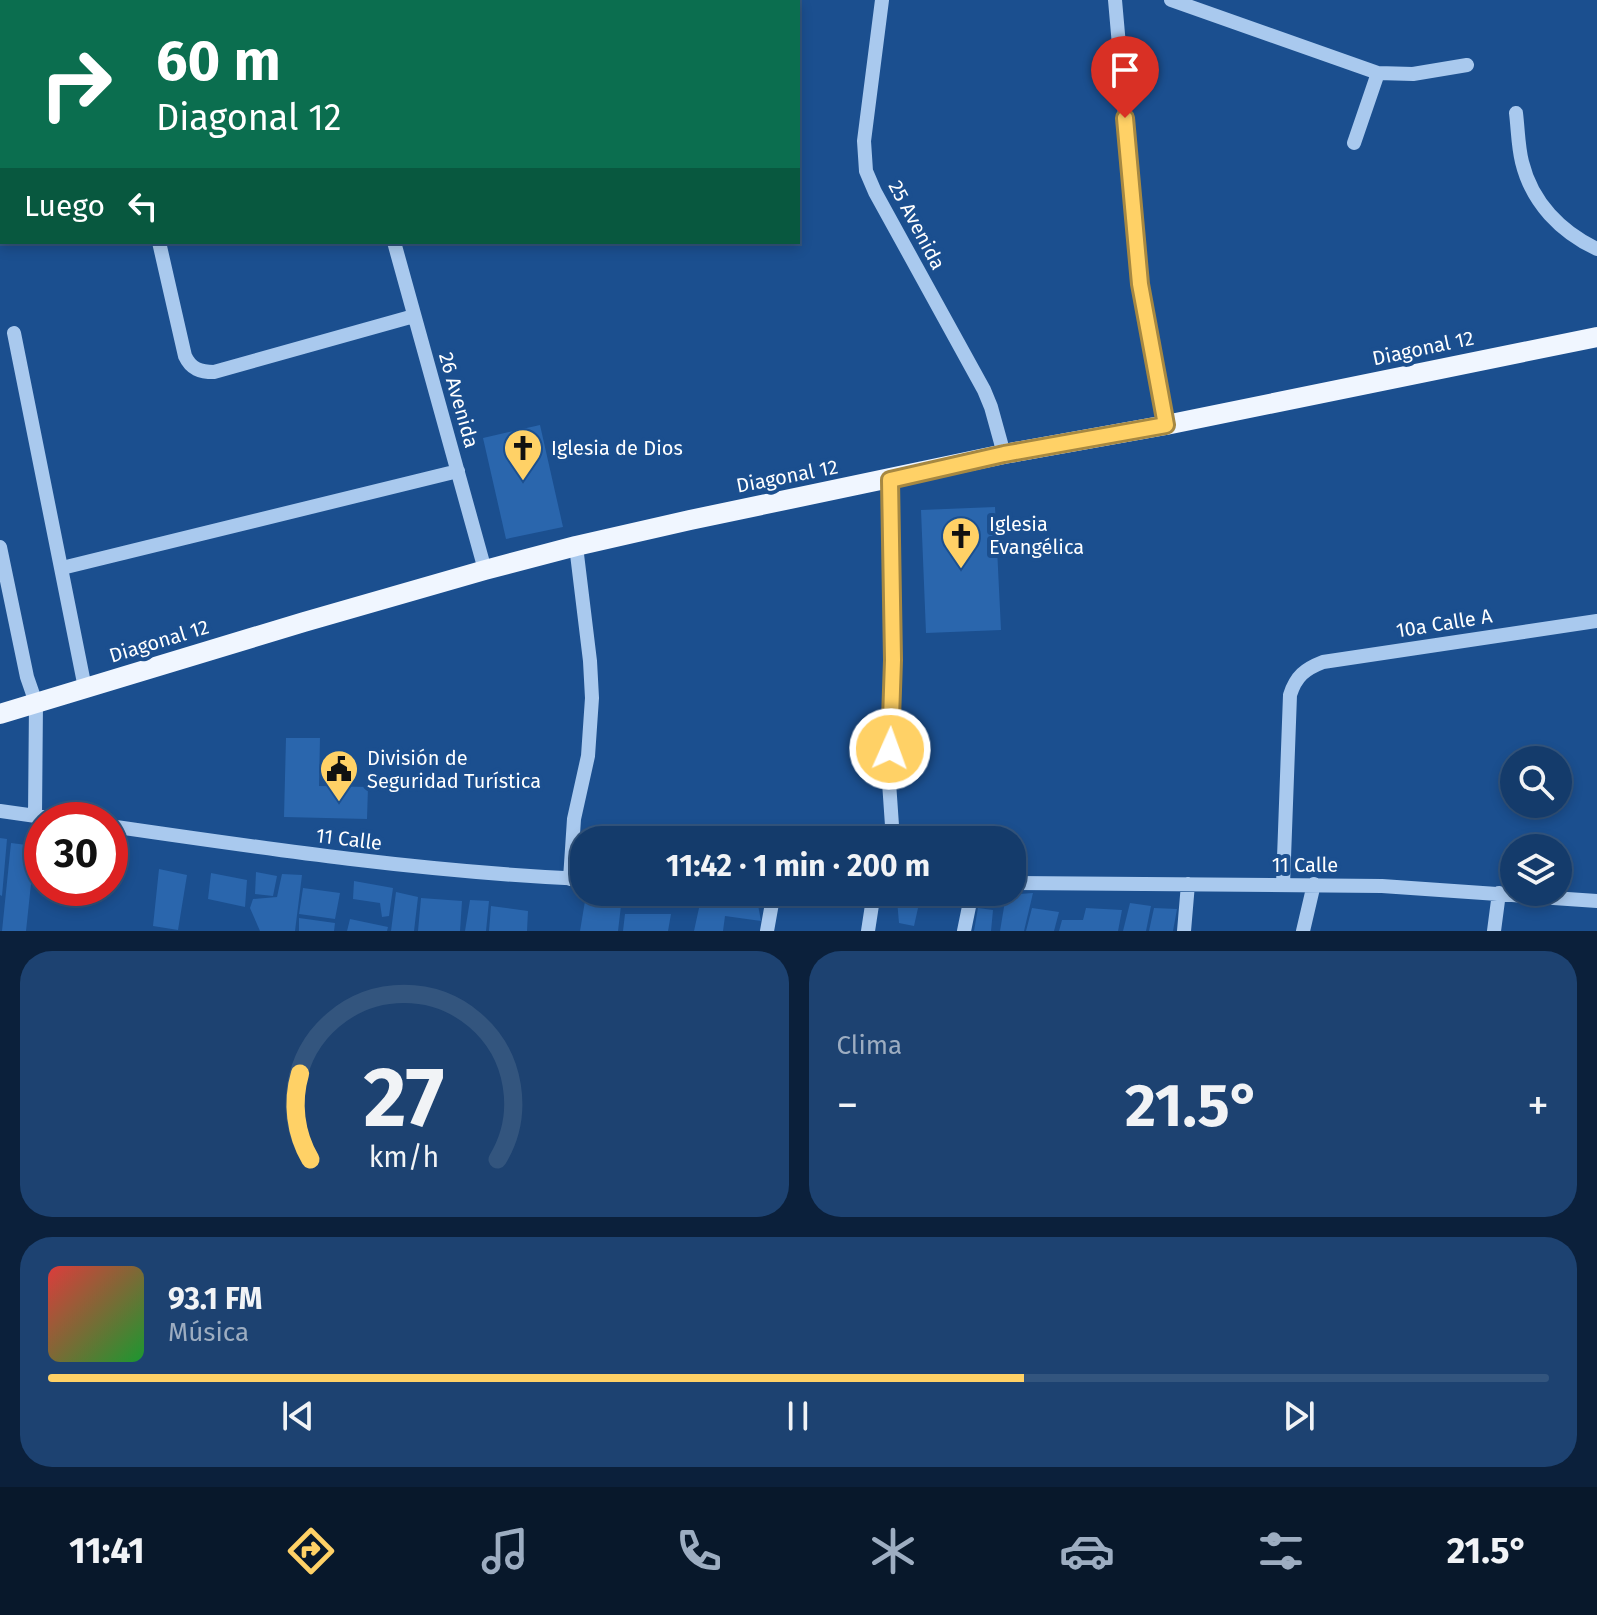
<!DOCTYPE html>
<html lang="es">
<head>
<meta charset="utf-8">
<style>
  :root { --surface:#143b6b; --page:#1d4271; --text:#f1f3f6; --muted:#9dadc1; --line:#33557e; --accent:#ffd166 }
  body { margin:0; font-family:"Fira Sans",sans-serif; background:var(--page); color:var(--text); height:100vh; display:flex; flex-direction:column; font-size:30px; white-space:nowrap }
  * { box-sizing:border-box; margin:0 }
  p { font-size:26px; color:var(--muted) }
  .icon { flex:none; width:44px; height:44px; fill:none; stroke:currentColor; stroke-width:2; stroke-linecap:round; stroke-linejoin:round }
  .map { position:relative; height:931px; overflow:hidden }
  .drawer { display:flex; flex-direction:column; gap:20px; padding:20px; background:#0b203b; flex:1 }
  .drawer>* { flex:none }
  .banner { position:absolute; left:0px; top:0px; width:800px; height:244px; box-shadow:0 4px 12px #0003,0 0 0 2px var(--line); background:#0b6e4f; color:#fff; overflow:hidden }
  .fabs { position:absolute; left:1500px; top:746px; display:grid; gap:16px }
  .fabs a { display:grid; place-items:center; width:72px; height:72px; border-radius:50%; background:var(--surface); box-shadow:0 4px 12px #0003,0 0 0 2px var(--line); font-size:40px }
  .speed { position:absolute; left:24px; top:802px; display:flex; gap:16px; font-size:40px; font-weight:700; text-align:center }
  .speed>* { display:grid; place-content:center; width:104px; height:104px; border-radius:50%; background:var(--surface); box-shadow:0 4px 12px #0003,0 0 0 2px var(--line); line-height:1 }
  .speed .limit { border:12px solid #d22; background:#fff; color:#111 }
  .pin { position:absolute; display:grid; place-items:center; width:68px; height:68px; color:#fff; margin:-82px -34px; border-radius:50% 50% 50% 0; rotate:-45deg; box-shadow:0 0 8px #0007 }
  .pin .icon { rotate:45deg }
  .me { position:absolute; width:88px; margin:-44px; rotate:2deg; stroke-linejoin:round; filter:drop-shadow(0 0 6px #0008) }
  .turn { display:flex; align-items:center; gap:28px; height:168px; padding:0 24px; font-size:36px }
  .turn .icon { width:104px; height:104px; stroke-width:2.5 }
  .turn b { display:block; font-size:56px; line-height:68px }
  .then { display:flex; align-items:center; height:76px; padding:0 24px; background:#0003; gap:16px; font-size:30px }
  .big { font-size:60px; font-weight:700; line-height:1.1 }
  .drawer .widget { flex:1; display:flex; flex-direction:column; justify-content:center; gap:12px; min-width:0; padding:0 28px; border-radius:32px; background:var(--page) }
  .drawer .dial { align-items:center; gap:0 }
  .dial svg { height:208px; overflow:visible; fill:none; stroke:var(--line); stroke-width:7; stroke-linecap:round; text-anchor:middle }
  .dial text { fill:var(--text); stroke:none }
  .song { display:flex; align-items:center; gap:24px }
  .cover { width:96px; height:96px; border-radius:12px; background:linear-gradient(135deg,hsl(0 70% 55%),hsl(130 70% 35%)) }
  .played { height:8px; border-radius:4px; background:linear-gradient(90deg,var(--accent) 65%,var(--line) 65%) }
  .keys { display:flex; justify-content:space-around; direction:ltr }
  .heat { display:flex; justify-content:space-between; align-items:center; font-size:44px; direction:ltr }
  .drawer .tiles { flex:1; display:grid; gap:20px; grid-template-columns:1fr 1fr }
  .widget:last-child { grid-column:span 2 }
  .trip { position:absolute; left:570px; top:826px; width:456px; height:80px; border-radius:32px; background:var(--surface); box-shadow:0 4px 12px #0003,0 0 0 2px var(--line); font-weight:700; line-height:80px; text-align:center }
  .menu { display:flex; height:128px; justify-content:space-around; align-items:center; background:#08182b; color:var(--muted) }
  .menu .icon { width:56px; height:56px }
  .menu .on { color:var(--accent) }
  .menu b { font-size:36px; color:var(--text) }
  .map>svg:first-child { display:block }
  .building { fill:#2a66ad }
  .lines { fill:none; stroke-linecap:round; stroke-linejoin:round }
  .minor { stroke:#a9c9ee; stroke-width:14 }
  .major { stroke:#f0f6ff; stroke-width:20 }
  .route-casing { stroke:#a68842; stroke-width:20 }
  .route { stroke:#ffd166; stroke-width:14 }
  .labels { text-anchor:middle; stroke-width:8; stroke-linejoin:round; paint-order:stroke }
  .street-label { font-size:20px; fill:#fff; stroke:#1b4f8f }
  .poi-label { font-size:20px; fill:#fff; stroke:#1b4f8f; text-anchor:start }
</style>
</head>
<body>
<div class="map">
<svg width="1597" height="931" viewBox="0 0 1597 931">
  <rect width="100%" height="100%" fill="#1b4f8f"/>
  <path class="building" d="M540 425 563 527 506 539 483 438Z
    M995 507 1001 630 926 633 921 510Z
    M286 738H320L319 786 368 787 367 819 284 817Z
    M0 838 7 839 2 896 0 895Z
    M11 843 35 846 26 931H2Z
    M159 869 187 875 178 930 153 926Z
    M256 872 277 876 273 896 255 894Z
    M211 873 247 880 245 907 208 899Z
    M282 874 302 875 295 931H260L250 908 253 899 277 897Z
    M354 881 393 888 389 916 382 917 380 903 353 899Z
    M303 888 340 893 335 919 299 914Z
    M396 892 418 897 414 931H391Z
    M1033 893 1024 931H1000L1006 895Z
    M586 895 622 897 618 931H580Z
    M421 898 462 901 460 931H418Z
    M920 899 914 926 899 923 897 900Z
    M470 900 489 901 486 931H465Z
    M1130 903 1151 906 1146 931H1123Z
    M758 905 761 921 725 916 723 931H694L699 908Z
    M491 906 528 911 527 931H489Z
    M978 908 993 910 991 931H974Z
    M1032 908 1059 912 1054 931H1026Z
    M1086 908 1122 910 1118 931H1059L1062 920H1083Z
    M1154 908 1177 909 1173 931H1149Z
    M625 914H671L668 931H623Z
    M299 918 335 923 334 931H299Z
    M350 919 388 927 387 931H347Z"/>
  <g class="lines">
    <path class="minor" d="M119 0V2
      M285 0V2
      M882 0 864 141 866 171 875 192 984 390 991 407 1004 454
      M1115 0 1140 284 1166 425
      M1171 0 1378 73 1413 74 1467 65
      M1516 113C1518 129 1518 146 1522 162 1532 203 1561 232 1597 249
      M1354 143 1378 73
      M159 242 185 356C191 369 200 372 214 372L414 316
      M394 242 485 570
      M14 333 85 688
      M890 480 893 660 889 782 893 840
      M0 547 27 677 36 703 35 816
      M62 568 458 471
      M0 811 64 820
      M110 826C268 849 425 872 584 879
      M570 879 574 819 588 756 592 698 590 661 576 546
      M1012 883 1382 886 1597 901
      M1283 885 1290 695C1296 676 1305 669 1323 662L1597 621
      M767 931 774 892
      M868 931 874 892
      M964 931 972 892
      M1184 931 1188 884
      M1303 931 1314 884
      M1494 931 1499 893"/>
    <path class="major" d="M0 714 304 622 485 570 576 546 690 520 1004 454 1166 425 1597 337"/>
  </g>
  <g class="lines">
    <g class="route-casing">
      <path id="route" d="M890 749 893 660 890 480 1004 454 1166 425 1140 284 1125 118"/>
    </g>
    <use href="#route" class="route"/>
  </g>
  <defs>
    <g id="church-pin" transform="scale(2)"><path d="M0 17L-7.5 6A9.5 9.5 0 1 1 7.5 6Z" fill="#ffd166" stroke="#1b4f8f"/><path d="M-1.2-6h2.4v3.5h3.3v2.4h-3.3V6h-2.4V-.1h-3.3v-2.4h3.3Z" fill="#111"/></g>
    <g id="civic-pin" transform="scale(2)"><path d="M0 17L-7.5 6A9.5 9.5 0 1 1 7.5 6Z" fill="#ffd166" stroke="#1b4f8f"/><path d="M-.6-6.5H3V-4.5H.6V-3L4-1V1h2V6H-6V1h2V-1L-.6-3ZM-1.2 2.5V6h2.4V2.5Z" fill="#111"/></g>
  </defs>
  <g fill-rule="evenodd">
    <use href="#church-pin" x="523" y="448"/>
    <use href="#church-pin" x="961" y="536"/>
    <use href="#civic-pin" x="339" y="769"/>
  </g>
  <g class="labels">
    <g class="street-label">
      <text transform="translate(917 225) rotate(62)" y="7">25 Avenida</text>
      <text transform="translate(1423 348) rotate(-12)" y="7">Diagonal 12</text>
      <text transform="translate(459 400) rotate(74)" y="7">26 Avenida</text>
      <text transform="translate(787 476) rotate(-11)" y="7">Diagonal 12</text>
      <text transform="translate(1444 623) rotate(-9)" y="7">10a Calle A</text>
      <text transform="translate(159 641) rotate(-17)" y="7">Diagonal 12</text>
      <text transform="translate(349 839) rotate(7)" y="7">11 Calle</text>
      <text x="1305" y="872">11 Calle</text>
    </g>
    <g class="poi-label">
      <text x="551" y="455">Iglesia de Dios</text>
      <text x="989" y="531">Iglesia<tspan x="989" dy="23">Evangélica</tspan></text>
      <text x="367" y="765">División de<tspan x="367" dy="23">Seguridad Turística</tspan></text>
    </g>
  </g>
</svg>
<div class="fabs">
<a><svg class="icon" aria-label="search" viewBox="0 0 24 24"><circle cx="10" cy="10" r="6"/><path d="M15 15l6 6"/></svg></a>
<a><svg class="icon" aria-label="layers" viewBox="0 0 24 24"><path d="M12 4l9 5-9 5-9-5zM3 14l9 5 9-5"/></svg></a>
</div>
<div class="speed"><div class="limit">30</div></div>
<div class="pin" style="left:1125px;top:118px;background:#d93025"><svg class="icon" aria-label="arrive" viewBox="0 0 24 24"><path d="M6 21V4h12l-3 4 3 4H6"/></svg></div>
<svg class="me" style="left:890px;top:749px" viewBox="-20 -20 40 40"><circle r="17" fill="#ffd166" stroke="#fff" stroke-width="3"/><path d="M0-11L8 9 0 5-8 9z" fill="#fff"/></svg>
<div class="trip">11:42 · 1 min · 200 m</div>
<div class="banner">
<div class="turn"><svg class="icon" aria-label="right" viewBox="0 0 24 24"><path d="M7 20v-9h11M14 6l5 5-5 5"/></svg><div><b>60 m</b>Diagonal 12</div></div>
<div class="then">Luego<svg class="icon" aria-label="left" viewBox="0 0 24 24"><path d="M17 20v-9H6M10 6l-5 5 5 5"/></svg></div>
</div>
</div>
<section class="drawer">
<div class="tiles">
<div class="widget dial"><svg viewBox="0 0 100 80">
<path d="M14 69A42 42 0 1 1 86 69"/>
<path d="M14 69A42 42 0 0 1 10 36" stroke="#ffd166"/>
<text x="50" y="56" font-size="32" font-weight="700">27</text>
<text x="50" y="72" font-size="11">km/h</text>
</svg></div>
<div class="widget"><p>Clima</p>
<div class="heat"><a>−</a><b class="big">21.5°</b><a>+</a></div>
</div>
<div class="widget">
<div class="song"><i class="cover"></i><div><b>93.1 FM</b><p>Música</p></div></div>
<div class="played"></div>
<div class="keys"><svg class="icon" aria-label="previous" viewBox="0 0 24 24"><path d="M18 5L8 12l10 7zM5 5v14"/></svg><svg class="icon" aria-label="pause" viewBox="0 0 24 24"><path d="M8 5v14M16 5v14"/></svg><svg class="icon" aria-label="next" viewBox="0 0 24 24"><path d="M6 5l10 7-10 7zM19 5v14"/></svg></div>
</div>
</div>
</section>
<nav class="menu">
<b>11:41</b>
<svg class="icon on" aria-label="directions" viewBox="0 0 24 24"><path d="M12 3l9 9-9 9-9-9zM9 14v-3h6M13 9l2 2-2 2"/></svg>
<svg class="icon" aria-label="music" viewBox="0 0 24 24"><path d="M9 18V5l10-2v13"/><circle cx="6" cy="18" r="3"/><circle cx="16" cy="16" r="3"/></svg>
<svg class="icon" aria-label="phone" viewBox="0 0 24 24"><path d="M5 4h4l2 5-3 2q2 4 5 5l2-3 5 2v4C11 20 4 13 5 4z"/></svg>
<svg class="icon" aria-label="climate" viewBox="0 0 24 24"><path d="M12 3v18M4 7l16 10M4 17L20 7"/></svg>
<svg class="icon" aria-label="car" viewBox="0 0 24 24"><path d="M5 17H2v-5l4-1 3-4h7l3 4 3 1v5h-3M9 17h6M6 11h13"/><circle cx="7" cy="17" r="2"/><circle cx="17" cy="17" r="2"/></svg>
<svg class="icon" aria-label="filters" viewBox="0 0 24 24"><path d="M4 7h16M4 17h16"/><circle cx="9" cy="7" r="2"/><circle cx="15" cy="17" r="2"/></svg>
<b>21.5°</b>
</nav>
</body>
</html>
